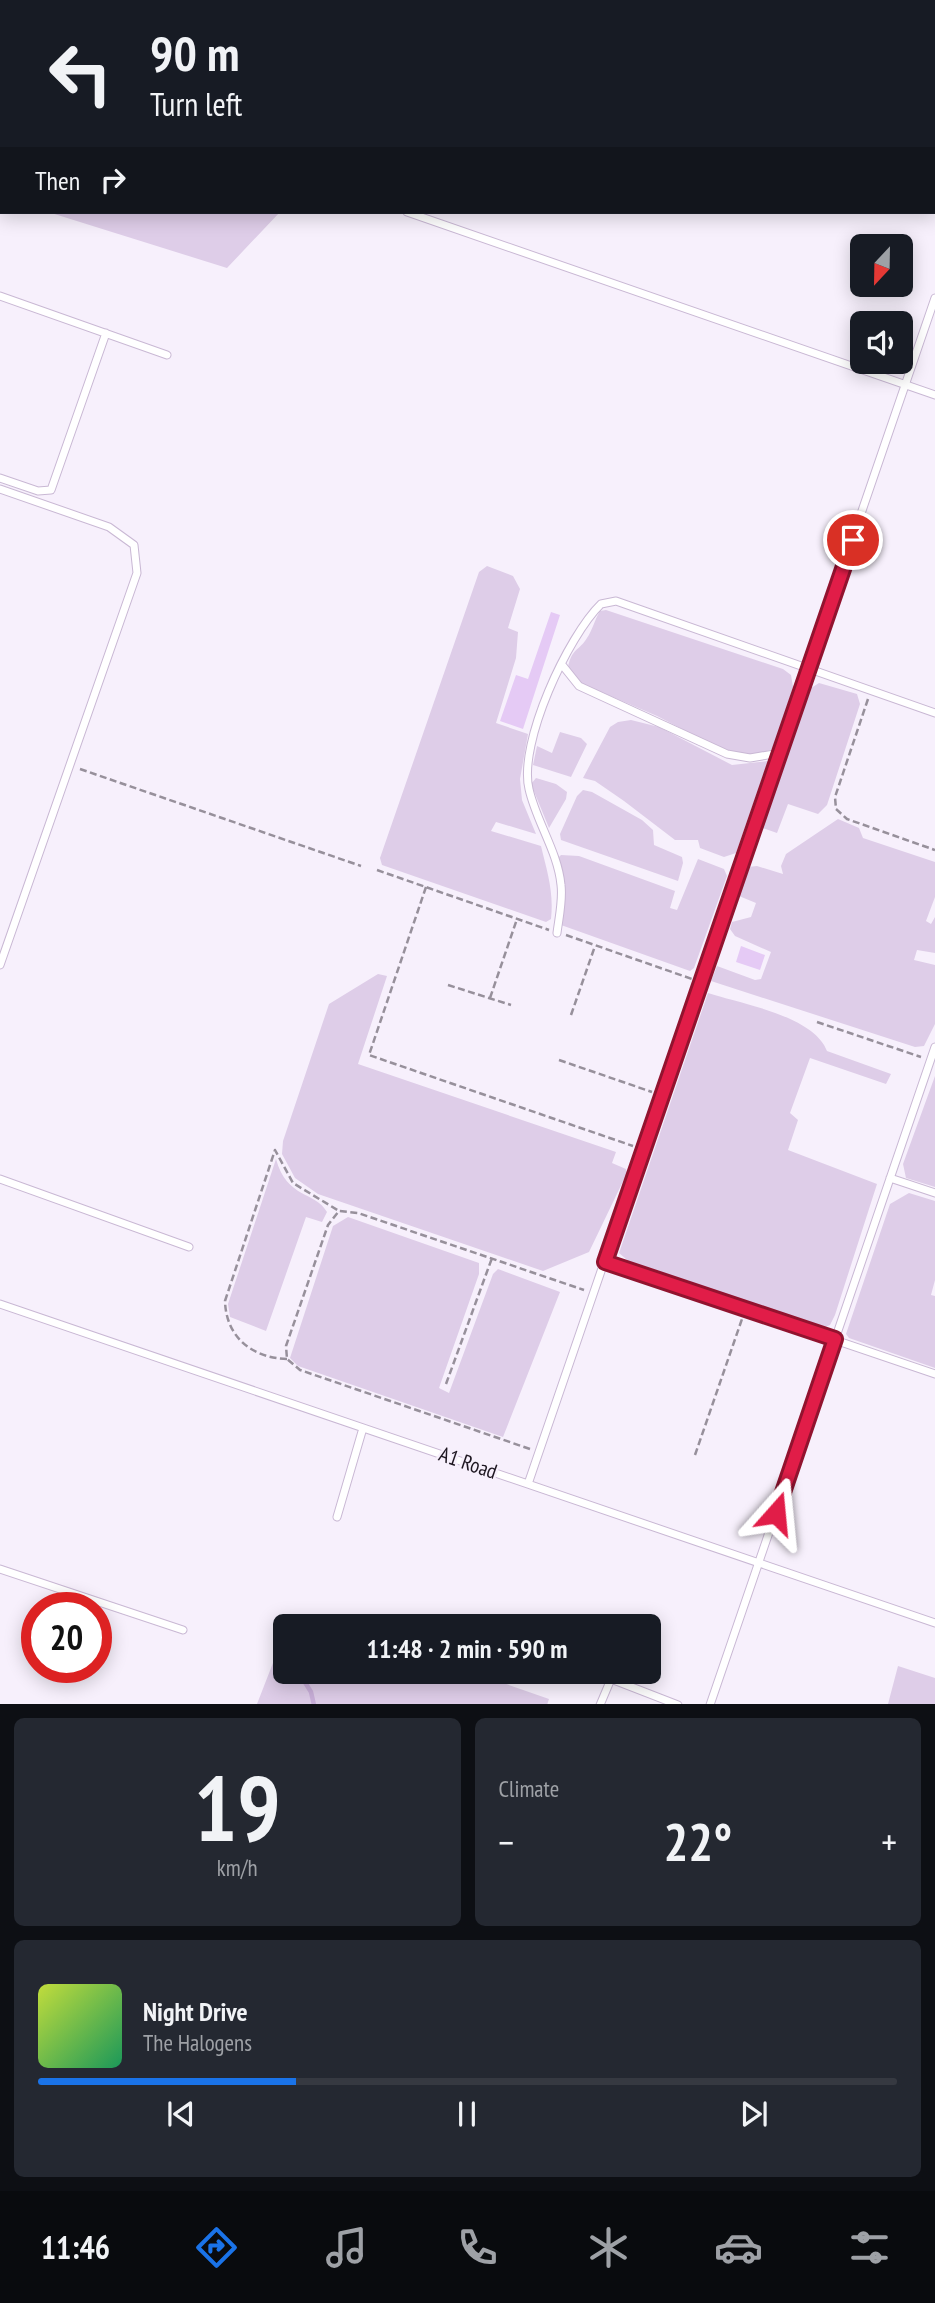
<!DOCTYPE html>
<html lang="en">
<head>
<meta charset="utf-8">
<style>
  :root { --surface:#171b24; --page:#242831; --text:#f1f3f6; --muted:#9ea1a6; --line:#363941; --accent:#1a73e8 }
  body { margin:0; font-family:"PT Sans Narrow",sans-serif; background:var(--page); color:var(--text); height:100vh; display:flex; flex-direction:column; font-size:26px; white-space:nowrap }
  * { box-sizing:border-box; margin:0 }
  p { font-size:23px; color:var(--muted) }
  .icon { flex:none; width:38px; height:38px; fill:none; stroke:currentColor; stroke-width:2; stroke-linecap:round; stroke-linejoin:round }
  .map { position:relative; height:1704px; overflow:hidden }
  .side { display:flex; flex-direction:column; gap:14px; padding:14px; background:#0d0f14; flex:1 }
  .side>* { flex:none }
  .top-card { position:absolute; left:0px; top:0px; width:936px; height:214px; box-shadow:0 4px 18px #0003; background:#171b24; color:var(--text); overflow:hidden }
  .needle { width:46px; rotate:202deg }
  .tools { position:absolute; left:850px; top:234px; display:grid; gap:14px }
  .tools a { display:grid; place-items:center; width:63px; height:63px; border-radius:10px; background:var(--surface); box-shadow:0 4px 18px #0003; font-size:35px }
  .speed { position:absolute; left:21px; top:1592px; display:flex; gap:14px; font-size:35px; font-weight:700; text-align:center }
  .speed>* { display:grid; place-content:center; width:91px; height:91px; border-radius:50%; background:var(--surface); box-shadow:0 4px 18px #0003; line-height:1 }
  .speed .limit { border:10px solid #d22; background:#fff; color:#111 }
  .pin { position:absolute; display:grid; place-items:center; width:60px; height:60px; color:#fff; margin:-30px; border:4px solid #fff; border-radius:50%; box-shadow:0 2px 7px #0007 }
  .me { position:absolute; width:77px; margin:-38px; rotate:18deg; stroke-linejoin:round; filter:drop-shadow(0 0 5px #0008) }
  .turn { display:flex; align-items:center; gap:24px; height:147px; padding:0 35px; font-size:32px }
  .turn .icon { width:91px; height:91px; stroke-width:2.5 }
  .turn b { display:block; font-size:49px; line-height:60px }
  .then { display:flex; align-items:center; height:66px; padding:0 35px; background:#0003; gap:14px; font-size:26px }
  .big { font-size:52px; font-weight:700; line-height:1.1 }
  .side .widget { flex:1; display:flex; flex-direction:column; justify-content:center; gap:10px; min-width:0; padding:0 24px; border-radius:10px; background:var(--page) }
  .side .dial { align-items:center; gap:0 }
  .dial b { font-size:91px; line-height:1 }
  .song { display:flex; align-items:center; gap:21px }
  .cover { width:84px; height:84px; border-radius:10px; background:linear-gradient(135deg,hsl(70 70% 55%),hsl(150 70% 35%)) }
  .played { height:7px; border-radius:4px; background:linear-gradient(90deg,var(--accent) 30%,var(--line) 30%) }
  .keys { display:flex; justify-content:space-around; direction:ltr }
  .heat { display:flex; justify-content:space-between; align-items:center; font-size:38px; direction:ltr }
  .side .tiles { flex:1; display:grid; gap:14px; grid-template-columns:1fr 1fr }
  .widget:last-child { grid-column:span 2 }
  .trip { position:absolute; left:273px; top:1614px; width:388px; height:70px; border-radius:10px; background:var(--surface); box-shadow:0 4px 18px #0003; font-weight:700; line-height:70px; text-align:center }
  .dock { display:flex; height:112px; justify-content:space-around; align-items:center; background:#090b0e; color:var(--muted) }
  .dock .icon { width:49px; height:49px }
  .dock .on { color:var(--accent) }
  .dock b { font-size:32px; color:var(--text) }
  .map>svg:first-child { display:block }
  .green { fill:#decde8 }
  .water { fill:#c9afd9 }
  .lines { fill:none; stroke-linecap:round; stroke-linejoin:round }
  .stream { stroke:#c9afd9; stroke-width:4.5 }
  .building { fill:#e5caf5 }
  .service-casing { stroke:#c9b8d4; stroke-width:9 }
  .path { stroke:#97909b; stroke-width:2.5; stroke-dasharray:7 3.5; stroke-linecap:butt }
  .service { stroke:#fff; stroke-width:7 }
  .route-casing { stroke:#92132f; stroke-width:18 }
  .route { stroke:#e11d48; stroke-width:12 }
  .labels { text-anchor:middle; stroke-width:5; stroke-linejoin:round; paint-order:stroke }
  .street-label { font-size:21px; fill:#1e1721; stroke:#f7f0fc }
</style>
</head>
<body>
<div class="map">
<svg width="935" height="1705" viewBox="0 0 935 1705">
  <rect width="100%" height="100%" fill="#f7f0fc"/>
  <path class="green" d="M0 0H377L2 2V197Z
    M48 212H280L227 268Z
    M487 566 513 576 520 589 508 628 518 632 516 658 496 723 528 734 520 779 522 800 536 834 496 822 491 831 541 846C547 871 554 892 551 919L546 922 382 865 380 858 479 572Z
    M606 610 783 669 791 675 793 687 773 749 754 755H737L723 750 657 716 578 682 568 667C572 648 579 651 587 638 592 631 595 619 600 611Z
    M819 683 857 694 860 704 827 805 818 814 788 804 777 833 760 827 808 690Z
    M631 720 659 727 732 765 768 761 736 853 724 857 700 848 698 840H675L624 801 595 781 583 778 610 727 618 722Z
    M560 732 581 738 587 744 571 777 533 765 537 746 552 753Z
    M536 778 556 784 567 792 566 799 549 828 531 784Z
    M583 790 592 792 642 820 653 830 654 845 682 857 683 863 678 881 561 840 560 834 577 796Z
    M838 819 859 828 863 838 935 862V897L926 921 931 924 935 917V953L917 950 914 960 935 965V1024L924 1046 915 1047 711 981 717 966 755 980 761 979 771 952 735 936 730 929 732 922 751 917 756 903 739 896 748 867 757 866 783 874 781 866 786 854Z
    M561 855 579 856 675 891 670 908 677 910 698 859 724 869 727 876 694 968 690 971 561 925 557 859Z
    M378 974 387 976 358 1064 616 1152 612 1163 626 1169 627 1173 589 1252 543 1271 318 1194 295 1178 282 1154 283 1141 329 1004Z
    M708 993C742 1004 814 1016 827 1051L891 1074 886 1084 810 1058 790 1113 798 1120 788 1150 877 1184 835 1315 830 1325 823 1328 633 1265 619 1253Z
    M935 1076V1187L906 1178 903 1164Z
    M276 1159C287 1199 315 1191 327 1212L322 1222 306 1217 266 1331 230 1317 228 1304Z
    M909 1193 935 1201V1280L931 1295 935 1296V1368L849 1338 846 1334 890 1204Z
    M348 1217 479 1263V1274L439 1388 449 1393 493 1274 498 1269 560 1292 503 1437 298 1366 290 1358 333 1226Z
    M285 1632V1671H469L549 1699 547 1705 257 1704Z
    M898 1666 935 1678V1704H888Z"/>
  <path class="water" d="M161 0H352L168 2Z"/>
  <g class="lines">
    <path class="stream" d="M298 1671 311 1692 314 1705"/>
  </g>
  <path class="building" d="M551 612 560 615 523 729 500 721 516 675 528 679Z
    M741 946 765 955 760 970 736 962Z"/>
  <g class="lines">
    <g class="service-casing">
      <path id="service" d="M0 69 2 70
        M407 212 935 395
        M0 296 167 355
        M0 478 38 491 51 490 106 333
        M0 489 109 527 134 545 137 573 0 965
        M563 666 579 686 727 754 750 758 780 753
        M557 933C559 917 563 900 561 885 558 852 536 821 529 789 518 743 568 636 601 604L616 601 935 713
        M890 1178 935 1193
        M0 1179 189 1247
        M605 1262 935 1374
        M0 1304 935 1623
        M528 1484 935 298
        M337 1517 363 1428
        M0 1569 183 1630
        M472 1620 485 1626
        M595 1671 611 1679
        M600 1705 611 1679 678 1705
        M710 1705 935 1047"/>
    </g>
    <path class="path" d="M755 0 758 2
      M423 2V0
      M934 81H935
      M934 160H935
      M868 699 835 797 836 809 847 819 935 850
      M80 769 361 866
      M377 870 549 930
      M426 887 369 1055 633 1146
      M566 935 692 979
      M448 985 511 1005
      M490 998 517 919
      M571 1015 595 946
      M817 1022 921 1057
      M559 1060 652 1092
      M287 1359C252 1358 226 1337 225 1301L275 1150 293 1183 339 1211
      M446 1384 492 1258
      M530 1449 300 1370 287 1359 286 1346 328 1225 339 1211 358 1213 584 1290
      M695 1455 742 1319"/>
    <use href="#service" class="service"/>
  </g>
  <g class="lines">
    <g class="route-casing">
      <path id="route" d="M776 1513 835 1339 605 1262 853 540"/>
    </g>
    <use href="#route" class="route"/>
  </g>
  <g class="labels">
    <g class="street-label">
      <text transform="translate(468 1463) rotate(19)" y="7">A1 Road</text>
    </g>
  </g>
</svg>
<div class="tools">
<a><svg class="needle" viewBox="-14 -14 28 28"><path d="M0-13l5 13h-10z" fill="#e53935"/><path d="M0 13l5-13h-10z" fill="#9ea1a6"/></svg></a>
<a><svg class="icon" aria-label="sound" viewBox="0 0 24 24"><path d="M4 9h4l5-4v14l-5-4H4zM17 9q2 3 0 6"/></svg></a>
</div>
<div class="speed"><div class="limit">20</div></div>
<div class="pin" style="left:853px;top:540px;background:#d93025"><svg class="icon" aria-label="arrive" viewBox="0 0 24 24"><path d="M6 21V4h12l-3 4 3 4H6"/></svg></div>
<svg class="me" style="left:776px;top:1513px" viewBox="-20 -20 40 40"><path d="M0-17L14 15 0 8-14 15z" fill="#e11d48" stroke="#fff" stroke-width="4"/></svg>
<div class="trip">11:48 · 2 min · 590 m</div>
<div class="top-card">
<div class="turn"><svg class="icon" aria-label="left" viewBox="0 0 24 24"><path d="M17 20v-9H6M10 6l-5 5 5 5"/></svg><div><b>90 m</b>Turn left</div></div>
<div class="then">Then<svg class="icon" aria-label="right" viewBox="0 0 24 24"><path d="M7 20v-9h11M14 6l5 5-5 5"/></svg></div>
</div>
</div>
<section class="side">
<div class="tiles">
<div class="widget dial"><b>19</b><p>km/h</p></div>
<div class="widget"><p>Climate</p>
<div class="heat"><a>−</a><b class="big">22°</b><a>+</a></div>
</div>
<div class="widget">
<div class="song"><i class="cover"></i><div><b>Night Drive</b><p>The Halogens</p></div></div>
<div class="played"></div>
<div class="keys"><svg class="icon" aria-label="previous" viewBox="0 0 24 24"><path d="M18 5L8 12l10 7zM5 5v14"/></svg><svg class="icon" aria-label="pause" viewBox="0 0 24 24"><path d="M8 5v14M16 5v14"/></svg><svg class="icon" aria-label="next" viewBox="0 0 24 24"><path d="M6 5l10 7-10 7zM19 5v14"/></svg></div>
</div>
</div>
</section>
<nav class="dock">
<b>11:46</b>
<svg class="icon on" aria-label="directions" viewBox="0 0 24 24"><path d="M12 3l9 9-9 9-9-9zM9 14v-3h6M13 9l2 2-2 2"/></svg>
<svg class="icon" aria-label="music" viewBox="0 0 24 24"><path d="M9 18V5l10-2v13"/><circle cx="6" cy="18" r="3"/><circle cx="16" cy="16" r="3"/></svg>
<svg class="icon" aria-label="phone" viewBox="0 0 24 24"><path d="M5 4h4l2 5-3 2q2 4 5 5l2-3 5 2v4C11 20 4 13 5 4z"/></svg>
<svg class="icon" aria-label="climate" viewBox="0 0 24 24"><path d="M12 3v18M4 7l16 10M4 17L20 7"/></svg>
<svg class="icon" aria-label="car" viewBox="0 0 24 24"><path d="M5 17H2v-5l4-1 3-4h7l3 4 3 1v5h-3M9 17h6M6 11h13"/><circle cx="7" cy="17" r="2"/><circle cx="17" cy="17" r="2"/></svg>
<svg class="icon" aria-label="filters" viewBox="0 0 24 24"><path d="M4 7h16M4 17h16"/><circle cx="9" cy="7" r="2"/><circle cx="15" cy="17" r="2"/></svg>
</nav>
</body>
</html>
